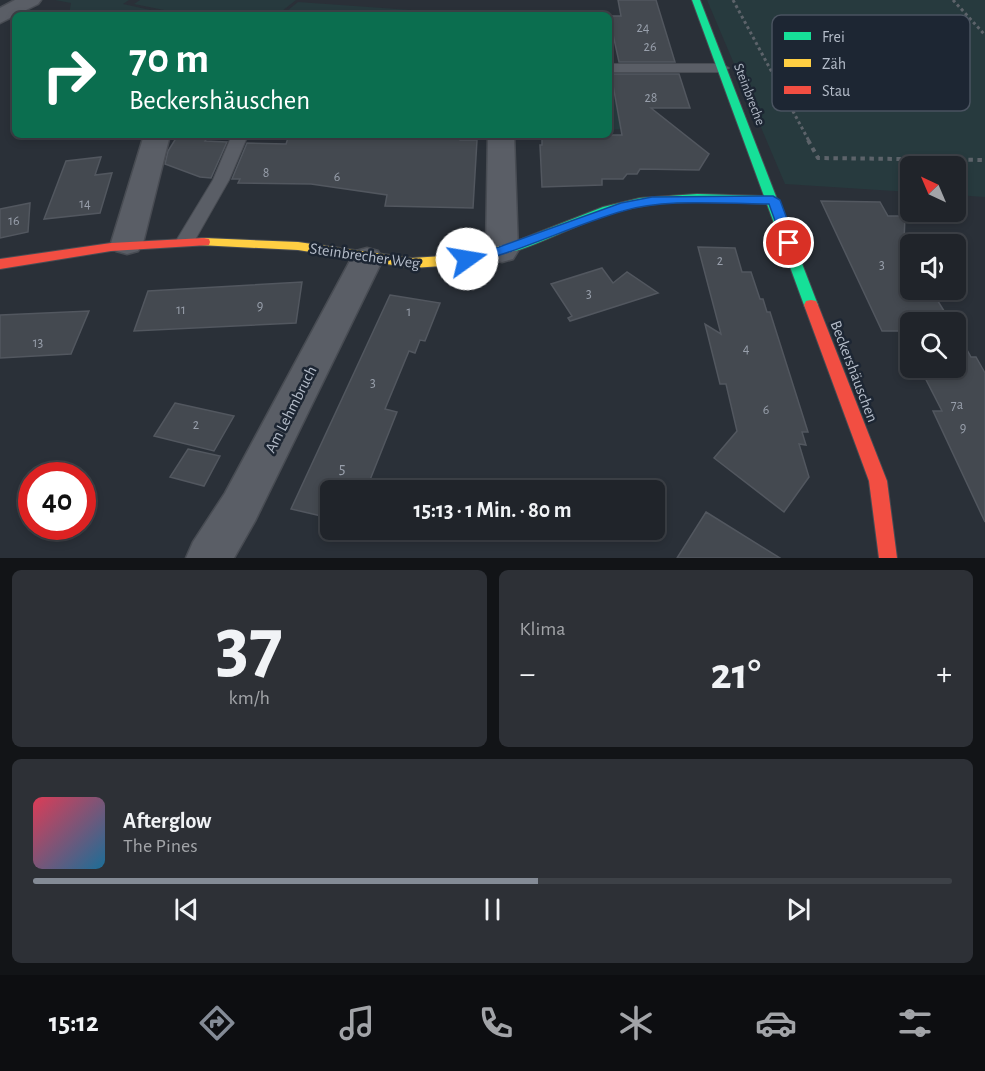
<!DOCTYPE html>
<html lang="de">
<head>
<meta charset="utf-8">
<style>
  :root { --surface:#20242a; --page:#2d3036; --text:#f1f3f6; --muted:#a2a4a8; --line:#3d4147; --accent:#848b96 }
  body { margin:0; font-family:"Alegreya Sans",sans-serif; background:var(--page); color:var(--text); height:100vh; display:flex; flex-direction:column; font-size:22px; white-space:nowrap }
  * { box-sizing:border-box; margin:0 }
  p { font-size:20px; color:var(--muted) }
  .icon { flex:none; width:33px; height:33px; fill:none; stroke:currentColor; stroke-width:2; stroke-linecap:round; stroke-linejoin:round }
  .map { position:relative; height:558px; overflow:hidden }
  .panel { display:flex; flex-direction:column; gap:12px; padding:12px; background:#121417; flex:1 }
  .panel>* { flex:none }
  .guide { position:absolute; left:12px; top:12px; width:600px; height:126px; border-radius:9px; box-shadow:0 3px 9px #0003,0 0 0 2px var(--line); background:#0b6e4f; color:#fff; overflow:hidden }
  .needle { width:39px; rotate:316deg }
  .controls { position:absolute; left:900px; top:156px; display:grid; gap:12px }
  .controls a { display:grid; place-items:center; width:66px; height:66px; border-radius:9px; background:var(--surface); box-shadow:0 3px 9px #0003,0 0 0 2px var(--line); font-size:30px }
  .speed { position:absolute; left:18px; top:462px; display:flex; gap:12px; font-size:30px; font-weight:700; text-align:center }
  .speed>* { display:grid; place-content:center; width:78px; height:78px; border-radius:50%; background:var(--surface); box-shadow:0 3px 9px #0003,0 0 0 2px var(--line); line-height:1 }
  .speed .limit { border:9px solid #d22; background:#fff; color:#111 }
  .pin { position:absolute; display:grid; place-items:center; width:51px; height:51px; color:#fff; margin:-26px; border:3px solid #fff; border-radius:50%; box-shadow:0 2px 6px #0007 }
  .me { position:absolute; width:66px; margin:-33px; rotate:77deg; stroke-linejoin:round; filter:drop-shadow(0 0 4px #0008) }
  .turn { display:flex; align-items:center; gap:21px; height:126px; padding:0 18px; font-size:27px }
  .turn .icon { width:78px; height:78px; stroke-width:2.5 }
  .turn b { display:block; font-size:42px; line-height:51px }
  .big { font-size:45px; font-weight:700; line-height:1.1 }
  .panel .card { flex:1; display:flex; flex-direction:column; justify-content:center; gap:9px; min-width:0; padding:0 21px; border-radius:9px; background:var(--page) }
  .panel .dial { align-items:center; gap:0 }
  .dial b { font-size:78px; line-height:1 }
  .song { display:flex; align-items:center; gap:18px }
  .cover { width:72px; height:72px; border-radius:9px; background:linear-gradient(135deg,hsl(350 70% 55%),hsl(200 70% 35%)) }
  .played { height:6px; border-radius:3px; background:linear-gradient(90deg,var(--accent) 55%,var(--line) 55%) }
  .keys { display:flex; justify-content:space-around; direction:ltr }
  .heat { display:flex; justify-content:space-between; align-items:center; font-size:33px; direction:ltr }
  .panel .tiles { flex:1; display:grid; gap:12px; grid-template-columns:1fr 1fr }
  .card:last-child { grid-column:span 2 }
  .trip { position:absolute; left:320px; top:480px; width:345px; height:60px; border-radius:9px; background:var(--surface); box-shadow:0 3px 9px #0003,0 0 0 2px var(--line); font-weight:700; line-height:60px; text-align:center }
  .menu { display:flex; height:96px; justify-content:space-around; align-items:center; background:#0d0e11; color:var(--muted) }
  .menu .icon { width:42px; height:42px }
  .menu .on { color:var(--accent) }
  .menu b { font-size:27px; color:var(--text) }
  .map>svg:first-child { display:block }
  .green { fill:#273a3e }
  .building { fill:#444950; stroke:#52575f; stroke-width:1.5 }
  .lines { fill:none; stroke-linecap:round; stroke-linejoin:round }
  .lane-casing { stroke:#484c53; stroke-width:2 }
  .street-casing { stroke:#484c53; stroke-width:3 }
  .fast-casing { stroke:#484c53; stroke-width:2 }
  .slow-casing { stroke:#484c53; stroke-width:2 }
  .jam-casing { stroke:#484c53; stroke-width:2 }
  .path-far1 { stroke:#5d636a; stroke-width:3; stroke-dasharray:3 3; stroke-linecap:butt }
  .path { stroke:#5d636a; stroke-width:4; stroke-dasharray:4.5 4.5; stroke-linecap:butt }
  .lane { fill:#5a5e66; fill-rule:evenodd }
  .street { fill:#5a5e66; fill-rule:evenodd }
  .fast { fill:#16e098; fill-rule:evenodd }
  .slow { fill:#ffcf43; fill-rule:evenodd }
  .jam { fill:#f24e42; fill-rule:evenodd }
  .route { fill:#1a73e8; stroke:#114b97; stroke-width:1.5 }
  .labels { text-anchor:middle; stroke-width:5; stroke-linejoin:round; paint-order:stroke }
  .number-label { font-size:14px; fill:#989fab }
  .far-street-label { font-size:14px; fill:#b4bcc9; stroke:#1d2633 }
  .street-label { font-size:16px; fill:#b4bcc9; stroke:#1d2633 }
  .near-number-label { font-size:16px; fill:#989fab }
  .key { fill:#1d2633; stroke:#4a5360; stroke-width:1.5 }
  .key-label { font-size:16px; fill:#b4bcc9 }
</style>
</head>
<body>
<div class="map">
<svg width="985" height="558" viewBox="0 0 985 558">
  <rect width="100%" height="100%" fill="#2a3038"/>
  <path class="green" d="M55 0H129L123 4 173 15H69L71 3Z
    M140 0H296L277 15H189L134 4Z
    M707 0H985V197L956 195V166H910V192L785 184Z
    M298 2 481 15H282Z
    M609 72H610L621 129 609 130Z"/>
  <path class="building" d="M618 0H656L675 62H619L609 16H621Z
    M611 74H679L690 108H651L709 154 699 170 640 169 637 174H627L623 179H602V185L542 187 540 145H542V135H622Z
    M178 135H209L205 141 227 142 211 178 200 177 165 164 168 151Z
    M289 135H460V140H477L473 208 385 206 387 195 311 184 238 183 240 179H232L247 143 286 144Z
    M101 157 95 175 112 173 100 213 44 219 66 161Z
    M821 201 880 202 888 216H905L904 242 910 254V290H931L951 322H910V348L902 331H882Z
    M30 203 28 232 0 238V209Z
    M698 247 735 248 742 272H751L760 299H763L767 312H770L808 432H802L806 445 799 444 809 477 784 512 714 458 737 431 726 384H720L705 324 721 334Z
    M602 268 613 283 627 272 658 293 570 321 568 318 572 316 551 284Z
    M302 282 296 323 134 331 148 291Z
    M390 295 440 303 425 341 420 340 415 353 409 351 385 409 397 412 366 490H330V518L291 509Z
    M89 311 71 354 0 358V315Z
    M956 330 971 357H976L985 373V522L933 411H942L920 368H956Z
    M175 403 234 416 214 451 154 436Z
    M188 449 220 456 204 486 170 477Z
    M706 512 780 558H677Z"/>
  <g class="lines">
    <g class="lane-casing">
      <path id="lane" d="M609 64H722L729 68 722 72H609Z
        M232 135H248L229 180 192 245H178L176 241 213 180Z"/>
    </g>
    <g class="street-casing">
      <path id="street" d="M15 0H41L38 4 0 23V8Z
        M144 135H170L143 243 138 251 127 254 116 251 111 243Z
        M488 135H514L518 251 513 259 502 262 491 259 486 251Z
        M367 248 378 251 383 259 255 521 234 558H186L193 542 225 493 351 259 356 251Z"/>
    </g>
    <g class="fast-casing">
      <path id="fast" d="M692 0H700L818 305 816 309H806L804 305 767 204C719 202 669 198 623 210 587 219 554 238 519 250L514 251 508 247 509 244 603 207 640 198 697 194 764 196Z"/>
    </g>
    <g class="slow-casing">
      <path id="slow" d="M204 238 298 242 412 258 458 255 514 243 520 247 514 251 458 265 412 268 298 250 199 245 198 242 199 239Z"/>
    </g>
    <g class="jam-casing">
      <path id="jam" d="M204 238 209 239 210 242 209 245 111 251 0 269V259L111 243Z
        M811 300 816 301 818 305 887 481 897 558H879L869 481 804 305 806 301Z"/>
    </g>
    <path class="path-far1" d="M733 0 809 141
      M953 0 985 35"/>
    <path class="path" d="M808 140 818 158 985 160"/>
    <use href="#lane" class="lane"/>
    <use href="#street" class="street"/>
    <use href="#fast" class="fast"/>
    <use href="#slow" class="slow"/>
    <use href="#jam" class="jam"/>
  </g>
  <path class="route" d="M773 196 780 200 796 243 794 246 789 248 783 243 769 204C724 204 665 198 623 211 570 226 521 252 467 264L460 259 462 256 499 247 621 203 652 197Z"/>
  <g class="labels">
    <g class="number-label">
      <text x="643" y="32">24</text>
      <text x="650" y="51">26</text>
      <text x="651" y="102">28</text>
      <text x="266" y="177">8</text>
      <text x="337" y="181">6</text>
      <text x="85" y="208">14</text>
      <text x="14" y="225">16</text>
      <text x="720" y="265">2</text>
      <text x="882" y="269">3</text>
      <text x="589" y="298">3</text>
      <text x="260" y="310">9</text>
      <text x="181" y="314">11</text>
      <text x="409" y="316">1</text>
      <text x="38" y="347">13</text>
      <text x="746" y="353">4</text>
      <text x="373" y="387">3</text>
      <text x="957" y="409">7a</text>
      <text x="766" y="414">6</text>
      <text x="196" y="429">2</text>
      <text x="963" y="432">9</text>
    </g>
    <g class="far-street-label">
      <text transform="translate(750 94) rotate(69)" y="5">Steinbreche</text>
    </g>
    <g class="street-label">
      <text transform="translate(365 255) rotate(8)" y="6">Steinbrecher Weg</text>
      <text transform="translate(855 371) rotate(69)" y="6">Beckershäuschen</text>
      <text transform="translate(290 409) rotate(-63)" y="6">Am Lehmbruch</text>
    </g>
    <g class="near-number-label">
      <text x="342" y="473">5</text>
    </g>
  </g>
  <rect x="772" y="15" width="198" height="96" rx="9" class="key"/>
  <rect x="784" y="32" width="27" height="8" fill="#16e098"/>
  <rect x="784" y="59" width="27" height="8" fill="#ffcf43"/>
  <rect x="784" y="86" width="27" height="8" fill="#f24e42"/>
  <g class="key-label">
    <text x="822" y="42">Frei</text>
    <text x="822" y="69">Zäh</text>
    <text x="822" y="96">Stau</text>
  </g>
</svg>
<div class="controls">
<a><svg class="needle" viewBox="-14 -14 28 28"><path d="M0-13l5 13h-10z" fill="#e53935"/><path d="M0 13l5-13h-10z" fill="#a2a4a8"/></svg></a>
<a><svg class="icon" aria-label="sound" viewBox="0 0 24 24"><path d="M4 9h4l5-4v14l-5-4H4zM17 9q2 3 0 6"/></svg></a>
<a><svg class="icon" aria-label="search" viewBox="0 0 24 24"><circle cx="10" cy="10" r="6"/><path d="M15 15l6 6"/></svg></a>
</div>
<div class="speed"><div class="limit">40</div></div>
<div class="pin" style="left:789px;top:243px;background:#d93025"><svg class="icon" aria-label="arrive" viewBox="0 0 24 24"><path d="M6 21V4h12l-3 4 3 4H6"/></svg></div>
<svg class="me" style="left:467px;top:259px" viewBox="-20 -20 40 40"><circle r="19" fill="#fff"/><path d="M0-13L10 11 0 6-10 11z" fill="#1a73e8"/></svg>
<div class="trip">15:13 · 1 Min. · 80 m</div>
<div class="guide">
<div class="turn"><svg class="icon" aria-label="right" viewBox="0 0 24 24"><path d="M7 20v-9h11M14 6l5 5-5 5"/></svg><div><b>70 m</b>Beckershäuschen</div></div>
</div>
</div>
<section class="panel">
<div class="tiles">
<div class="card dial"><b>37</b><p>km/h</p></div>
<div class="card"><p>Klima</p>
<div class="heat"><a>−</a><b class="big">21°</b><a>+</a></div>
</div>
<div class="card">
<div class="song"><i class="cover"></i><div><b>Afterglow</b><p>The Pines</p></div></div>
<div class="played"></div>
<div class="keys"><svg class="icon" aria-label="previous" viewBox="0 0 24 24"><path d="M18 5L8 12l10 7zM5 5v14"/></svg><svg class="icon" aria-label="pause" viewBox="0 0 24 24"><path d="M8 5v14M16 5v14"/></svg><svg class="icon" aria-label="next" viewBox="0 0 24 24"><path d="M6 5l10 7-10 7zM19 5v14"/></svg></div>
</div>
</div>
</section>
<nav class="menu">
<b>15:12</b>
<svg class="icon on" aria-label="directions" viewBox="0 0 24 24"><path d="M12 3l9 9-9 9-9-9zM9 14v-3h6M13 9l2 2-2 2"/></svg>
<svg class="icon" aria-label="music" viewBox="0 0 24 24"><path d="M9 18V5l10-2v13"/><circle cx="6" cy="18" r="3"/><circle cx="16" cy="16" r="3"/></svg>
<svg class="icon" aria-label="phone" viewBox="0 0 24 24"><path d="M5 4h4l2 5-3 2q2 4 5 5l2-3 5 2v4C11 20 4 13 5 4z"/></svg>
<svg class="icon" aria-label="climate" viewBox="0 0 24 24"><path d="M12 3v18M4 7l16 10M4 17L20 7"/></svg>
<svg class="icon" aria-label="car" viewBox="0 0 24 24"><path d="M5 17H2v-5l4-1 3-4h7l3 4 3 1v5h-3M9 17h6M6 11h13"/><circle cx="7" cy="17" r="2"/><circle cx="17" cy="17" r="2"/></svg>
<svg class="icon" aria-label="filters" viewBox="0 0 24 24"><path d="M4 7h16M4 17h16"/><circle cx="9" cy="7" r="2"/><circle cx="15" cy="17" r="2"/></svg>
</nav>
</body>
</html>
